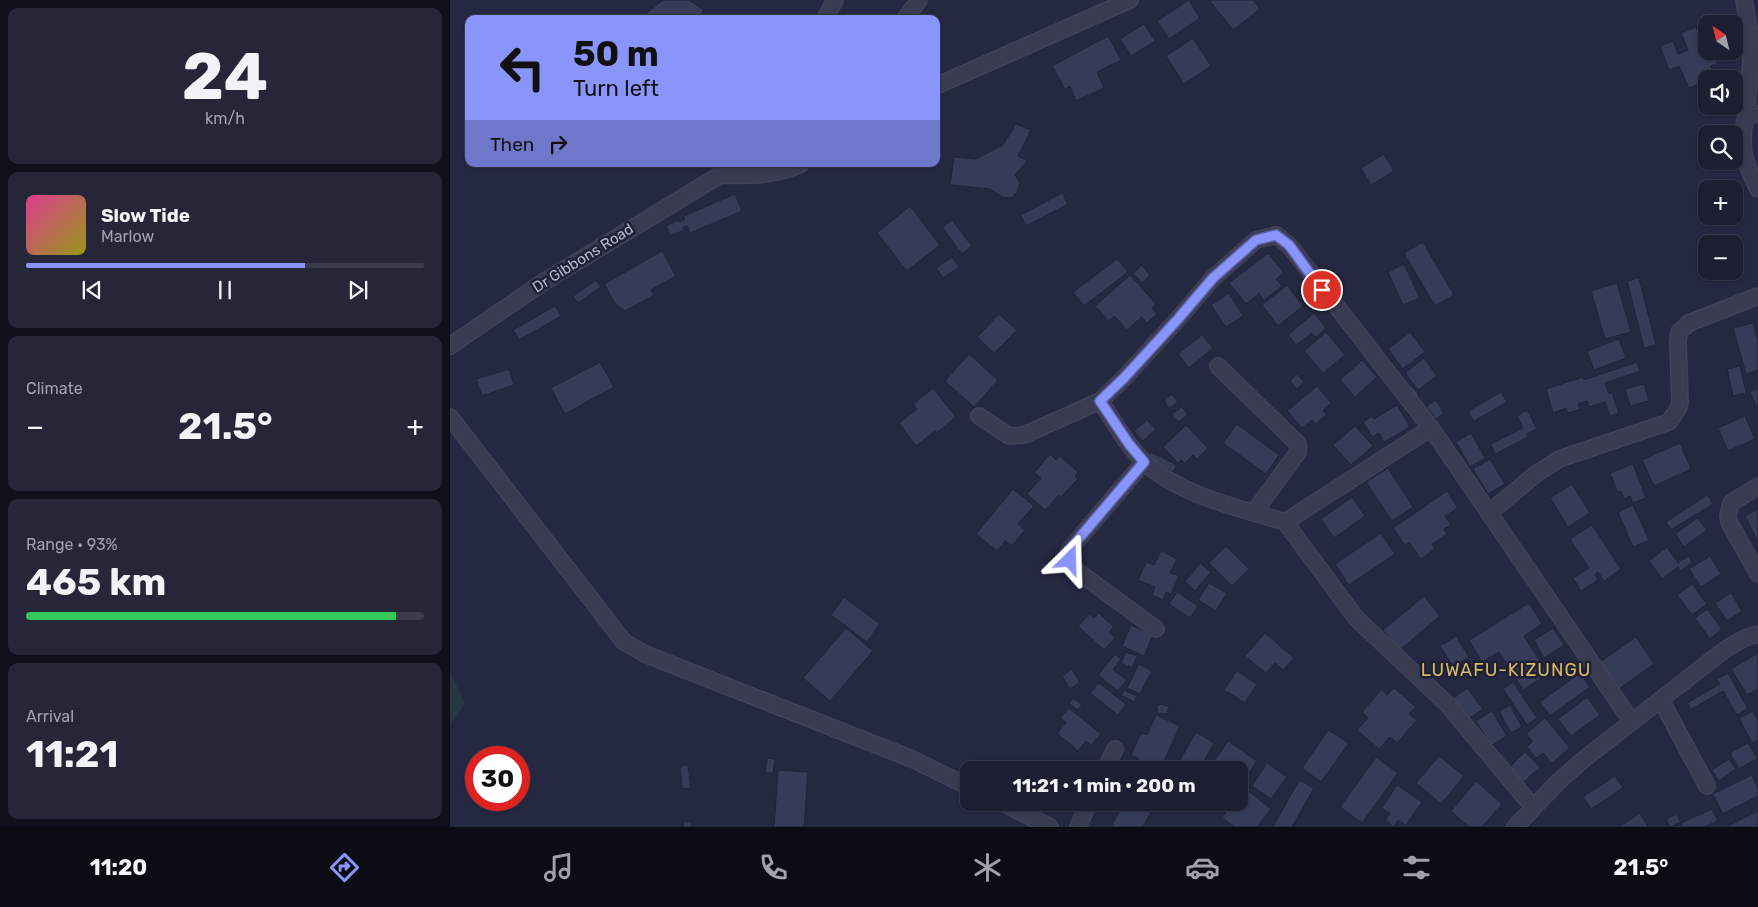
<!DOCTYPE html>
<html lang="en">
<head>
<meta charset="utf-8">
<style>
  :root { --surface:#1c1e31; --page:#252739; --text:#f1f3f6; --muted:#a0a2ab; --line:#3a3c4d; --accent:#8a95fc }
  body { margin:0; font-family:Rubik,sans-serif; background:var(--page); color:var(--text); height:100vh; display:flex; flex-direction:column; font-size:19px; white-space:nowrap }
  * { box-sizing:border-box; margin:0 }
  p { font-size:16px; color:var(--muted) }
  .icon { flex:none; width:28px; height:28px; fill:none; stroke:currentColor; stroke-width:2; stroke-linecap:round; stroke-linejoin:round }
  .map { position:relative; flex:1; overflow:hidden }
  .sheet { display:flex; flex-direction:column; gap:8px; padding:8px; background:#0f101b; width:450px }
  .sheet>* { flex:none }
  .top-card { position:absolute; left:15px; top:15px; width:475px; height:152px; border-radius:10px; box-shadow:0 1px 4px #0004,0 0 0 1px var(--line); background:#8a95fc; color:#111; overflow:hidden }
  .needle { width:32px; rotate:325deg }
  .fabs { position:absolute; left:1248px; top:15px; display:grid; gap:10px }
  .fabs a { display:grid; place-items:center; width:45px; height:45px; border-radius:10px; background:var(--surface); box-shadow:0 1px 4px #0004,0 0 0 1px var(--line); font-size:25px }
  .speed { position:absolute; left:15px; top:746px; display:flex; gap:10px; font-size:25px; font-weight:700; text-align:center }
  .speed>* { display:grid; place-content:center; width:65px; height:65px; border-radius:50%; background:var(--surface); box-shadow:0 1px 4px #0004,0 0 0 1px var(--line); line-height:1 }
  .speed .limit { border:8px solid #d22; background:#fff; color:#111 }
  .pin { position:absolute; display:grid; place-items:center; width:42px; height:42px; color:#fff; margin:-21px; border:2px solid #fff; border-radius:50%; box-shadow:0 1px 5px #0007 }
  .me { position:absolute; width:55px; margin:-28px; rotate:22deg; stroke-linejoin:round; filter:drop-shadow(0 0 4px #0008) }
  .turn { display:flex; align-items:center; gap:18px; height:105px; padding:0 25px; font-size:22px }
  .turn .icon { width:65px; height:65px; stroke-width:2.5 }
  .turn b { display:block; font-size:35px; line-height:42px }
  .then { display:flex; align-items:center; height:48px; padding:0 25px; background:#0003; gap:10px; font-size:19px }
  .big { font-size:38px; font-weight:700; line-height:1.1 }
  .sheet .widget { flex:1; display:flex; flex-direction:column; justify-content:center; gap:8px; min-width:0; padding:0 18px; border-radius:10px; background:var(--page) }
  .sheet .dial { align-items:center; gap:0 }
  .dial b { font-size:65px; line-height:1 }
  .song { display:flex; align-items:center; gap:15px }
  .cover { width:60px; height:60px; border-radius:8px; background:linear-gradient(135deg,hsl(330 70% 55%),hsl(60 70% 35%)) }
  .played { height:5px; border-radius:2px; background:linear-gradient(90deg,var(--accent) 70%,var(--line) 70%) }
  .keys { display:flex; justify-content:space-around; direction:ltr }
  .heat { display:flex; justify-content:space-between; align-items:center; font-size:28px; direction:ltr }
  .charge { height:8px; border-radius:4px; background:linear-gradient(90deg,#34c759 93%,var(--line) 0) }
  .trip { position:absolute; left:510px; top:761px; width:288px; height:50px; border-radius:10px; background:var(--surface); box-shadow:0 1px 4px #0004,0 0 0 1px var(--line); font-weight:700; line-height:50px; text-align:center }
  .tabs { display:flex; height:80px; justify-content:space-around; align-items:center; background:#0b0c14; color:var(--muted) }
  .tabs .icon { width:35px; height:35px }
  .tabs .selected { color:var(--accent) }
  .tabs b { font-size:22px; color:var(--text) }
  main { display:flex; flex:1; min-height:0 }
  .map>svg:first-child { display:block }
  .green { fill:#273742 }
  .building { fill:#363b57; stroke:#202338 }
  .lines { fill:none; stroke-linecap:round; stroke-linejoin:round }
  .minor-casing { stroke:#404257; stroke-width:18 }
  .minor { stroke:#393c51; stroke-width:15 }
  .route-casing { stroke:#5a61a4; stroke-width:12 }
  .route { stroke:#8a95fc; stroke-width:9 }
  .labels { text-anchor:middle; stroke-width:5; stroke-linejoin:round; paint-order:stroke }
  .street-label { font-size:15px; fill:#b6b8cb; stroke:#1e2136 }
  .quarter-label { font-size:18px; letter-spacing:1px; fill:#d9b962; stroke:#1e2136 }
</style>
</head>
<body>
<main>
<section class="sheet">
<div class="widget dial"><b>24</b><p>km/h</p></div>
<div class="widget">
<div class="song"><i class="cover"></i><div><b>Slow Tide</b><p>Marlow</p></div></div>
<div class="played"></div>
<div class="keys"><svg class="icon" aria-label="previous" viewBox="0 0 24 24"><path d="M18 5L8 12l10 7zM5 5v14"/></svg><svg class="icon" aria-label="pause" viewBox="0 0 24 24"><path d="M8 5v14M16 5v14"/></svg><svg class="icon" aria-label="next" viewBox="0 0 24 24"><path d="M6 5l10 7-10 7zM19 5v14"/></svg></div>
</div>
<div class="widget"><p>Climate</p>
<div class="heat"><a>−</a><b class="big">21.5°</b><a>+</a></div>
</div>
<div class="widget"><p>Range · 93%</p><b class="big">465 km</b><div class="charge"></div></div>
<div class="widget"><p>Arrival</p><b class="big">11:21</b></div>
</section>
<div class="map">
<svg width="1308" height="827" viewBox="0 0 1308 827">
  <rect width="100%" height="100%" fill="#252841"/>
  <path class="green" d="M0 672 15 703 0 725Z"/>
  <path class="building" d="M213 0H239L254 10 248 19H189Z
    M739 0 750 18 719 39 707 21Z
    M759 0H803L810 9 783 30Z
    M694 24 705 41 681 56 670 39Z
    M1246 27 1251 41 1256 39V51H1264L1268 63 1261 66 1266 78 1256 79V81L1239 88 1229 66 1219 70 1210 46 1223 41 1228 54 1238 50 1231 33Z
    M658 36 671 60 647 72 654 88 626 101 620 86 615 89 602 66Z
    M743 38 761 66 734 84 716 56Z
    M566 124 581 130 568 156 577 161 565 175 570 183 567 192 562 198 552 197 540 189 500 185 504 157 526 159 553 145Z
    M934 154 944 171 921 185 911 168Z
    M612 193 618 204 576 226 571 215Z
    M285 194 292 211 240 233 237 226 233 227 234 230 220 236 216 226 228 220 229 222 234 220V216Z
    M460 206 490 245 457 271 427 233Z
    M502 220 522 246 512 254 492 227Z
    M973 242 1004 295 985 306 954 253Z
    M212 251 226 276 201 290 204 295 175 311 165 303 154 284Z
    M818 253 834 273 826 279 832 286 814 300 809 293 796 304 779 283Z
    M502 257 509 267 493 278 486 268Z
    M667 259 678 272 634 306 623 292Z
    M954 264 970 298 953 305 938 272Z
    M692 265 700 275 692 283 683 273Z
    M680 275 706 304 702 308 707 314 697 323 692 317 677 330 664 316 658 321 645 306Z
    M1189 278 1206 345 1194 348 1177 281Z
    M146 280 151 287 128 303 123 296Z
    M1167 283 1181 332 1155 339 1141 291Z
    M837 285 853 306 828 326 812 305Z
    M779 293 793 316 776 327 761 305Z
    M105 306 111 316 69 340 63 330Z
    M864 313 876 328 866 337 862 333 846 345 838 335Z
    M549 314 567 330 544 353 527 337Z
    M1303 323 1308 340V370L1296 374 1283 328Z
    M876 332 895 355 873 373 854 351Z
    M960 332 975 352 953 369 938 349Z
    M752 335 763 348 739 368 728 354Z
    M1169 339 1176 358 1144 370 1137 351Z
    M519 354 548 380 524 407 495 381Z
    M974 358 987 376 968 390 955 373Z
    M912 360 927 377 905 397 890 380Z
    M150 362 164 387 115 414 101 388Z
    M1187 362 1190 371 1155 383 1159 394 1162 393 1169 413 1160 416 1155 402 1139 407 1137 401 1128 404 1130 409 1118 413 1116 408 1103 413 1096 389 1133 377 1134 380Z
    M1290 366 1296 393 1283 396 1277 369Z
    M59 369 64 385 32 396 26 379Z
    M847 374 854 382 847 389 840 381Z
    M1194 384 1199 401 1180 406 1175 389Z
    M867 386 881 403 873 410 877 415 865 424 862 420 852 428 837 411Z
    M962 386 969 395 963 399 957 390Z
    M483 388 506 417 486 433 485 431 466 446 449 423 467 409 463 404Z
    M1308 388V409L1300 392Z
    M1051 392 1057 402 1024 421 1018 411Z
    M722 394 728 402 719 408 714 401Z
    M986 400 994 413 986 419 976 407Z
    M947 405 960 427 934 442 929 433 922 437 913 422 922 416 924 419Z
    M732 407 738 415 728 422 722 414Z
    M1077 410 1087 429 1076 434 1078 437 1045 454 1041 444 1073 428 1067 416Z
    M1295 416 1305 439 1278 451 1268 428Z
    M697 420 706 429 693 441 684 431Z
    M787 424 829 455 816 474 773 443Z
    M736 425 758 448 747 459 743 455 735 463 731 460 728 463 713 447Z
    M905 426 923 446 901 465 883 445Z
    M1021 433 1035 458 1020 467 1006 442Z
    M1230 443 1241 469 1204 486 1192 460Z
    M701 452 727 465 723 472 697 458Z
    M600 454 606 460 610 456 628 472 625 476 628 479 611 497 609 495 595 510 577 494 591 478 584 473Z
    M1040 459 1055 484 1038 494 1023 469Z
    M1183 464 1196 498 1183 503 1180 496 1174 499 1171 491 1168 493 1160 473Z
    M938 468 963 507 942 521 916 482Z
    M1122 484 1140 513 1118 527 1100 498Z
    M563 489 584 506 568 524 575 530 562 546 555 541 547 551 526 534Z
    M997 491 1008 508 995 516 1001 525 994 529 997 534 982 544 985 549 971 559 959 542 955 545 943 528Z
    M1257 495 1263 504 1221 530 1216 522Z
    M902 497 915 516 884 538 871 519Z
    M1183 505 1199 540 1183 547 1168 512Z
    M1308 509V542L1295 516Z
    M1247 518 1257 530 1234 547 1225 534Z
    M1142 525 1171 569 1154 581 1148 572 1145 574 1148 580 1131 591 1123 578 1139 568 1120 539Z
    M931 533 945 554 899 585 885 564Z
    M776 546 799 569 782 586 759 563Z
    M1217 547 1228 563 1238 556 1242 562 1231 571 1228 567 1212 579 1199 561Z
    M711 551 727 559 720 573 729 576 721 594 716 592 713 600 702 595 705 587 688 580 696 562 704 565Z
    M1260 556 1271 574 1251 587 1239 569Z
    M750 563 761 572 745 591 735 582Z
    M759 583 777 593 766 611 748 600Z
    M1242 584 1257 604 1242 615 1227 595Z
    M727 592 748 606 740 618 719 604Z
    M1281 593 1292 611 1277 621 1265 603Z
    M974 596 990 616 950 650 933 630Z
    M394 597 430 624 417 642 381 615Z
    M1079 603 1092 624 1074 636 1098 674 1073 690 1049 652 1032 662 1019 640Z
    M1257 609 1272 629 1260 639 1245 618Z
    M649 613 664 627 659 632 665 638 654 650 628 626 639 614 644 618Z
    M681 625 703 635 694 656 672 646Z
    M396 628 423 651 380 701 353 678Z
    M1103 628 1114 645 1094 658 1084 640Z
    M815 633 844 658 833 670 825 663 816 673 795 656Z
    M1006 636 1019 657 1003 667 990 646Z
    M1186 637 1204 664 1166 691 1147 664Z
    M676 652 687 656 682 668 671 663Z
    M1308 653V689L1297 695 1281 669Z
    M665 654 671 659 663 670 677 680 668 691 648 675Z
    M689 664 702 671 690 694 677 688Z
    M622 669 630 682 620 689 612 676Z
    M787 671 807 684 795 703 774 690Z
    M1130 673 1140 687 1100 716 1090 702Z
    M1278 673 1298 709 1287 715 1273 691 1241 709 1237 703 1270 684 1267 679Z
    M1063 682 1087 718 1077 725 1053 689Z
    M649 683 676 704 668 715 640 693Z
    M944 688 966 707 959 714 967 720 947 743 940 737 929 749 907 730 918 718 912 712 932 689 937 695Z
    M1017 688 1033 709 1017 720 1002 699Z
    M674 690 687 696 684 702 671 695Z
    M1137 697 1150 715 1121 736 1108 719Z
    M623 698 632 705 628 710 619 704Z
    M708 704 719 706 717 714 707 713Z
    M1060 705 1072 727 1061 733 1049 711Z
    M619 708 651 734 641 745 636 741 628 751 607 733 616 723 610 718Z
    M1042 711 1057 736 1041 746 1026 721Z
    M1303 711 1308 720V740L1302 743 1289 718Z
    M706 715 730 726 713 763 705 760 700 770 686 763 689 759 681 755 691 733 697 735Z
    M1095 718 1120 748 1102 763 1093 753 1086 758 1077 747 1083 741 1076 734Z
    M878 730 899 743 871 782 852 768Z
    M746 732 764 743 749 770 730 760Z
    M778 741 807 761 790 787 789 770H765L760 767Z
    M1298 743 1308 758 1289 769 1280 753Z
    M1075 752 1090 767 1073 783 1059 768Z
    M989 756 1014 776 991 804 966 783Z
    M926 757 948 773 912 823 890 807Z
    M317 758 325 759 323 773H315Z
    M606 759 621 770H598Z
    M1279 759 1286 769 1269 781 1262 770Z
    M817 763 837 777 821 799 802 786Z
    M238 765 241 788 232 789 230 766Z
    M328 770 358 772 354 827H324Z
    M1302 775 1308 788V796L1273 814 1263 794Z
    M1165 776 1173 788 1141 809 1133 797Z
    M849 780 864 788 842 827H823Z
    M1026 781 1052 804 1032 827H1019L1001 811Z
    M947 785 972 802 956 825 948 820 944 827 935 820 940 814 932 808Z
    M795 788 821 809 807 827H784L772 817 783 802H789V795Z
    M674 802H706L693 827H661Z
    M1262 809 1268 821 1254 827H1232L1231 823Z
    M1308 811V827H1279L1278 826Z
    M1190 813 1198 827H1169Z
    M1227 814 1230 822 1220 827 1216 819Z
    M234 821 242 822V827H233Z"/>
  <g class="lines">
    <g class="minor-casing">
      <path id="minor" d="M1294 0 1300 34 1301 62 1296 116
        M375 19 385 0
        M455 19 469 0
        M486 86 680 0
        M1308 114 1296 116C1289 146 1294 162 1308 189
        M270 175C298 176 325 176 351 164
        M0 346 92 283 270 175 287 164
        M768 366 848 444V452L804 512
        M529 416 559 436 574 435 650 401
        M0 417 174 642 195 654 462 759 519 787
        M981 428 835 522C787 507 734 497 695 463 677 446 664 421 650 401L674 378 728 319 763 278 806 240 826 235 839 245 981 428 1182 722
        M694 462 619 550 620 560 627 571 706 629
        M1308 486 1281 503 1278 515 1279 522 1308 574
        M1039 513 1086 474 1109 459 1219 422 1229 407 1230 401 1228 343 1229 332 1239 323 1308 296
        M835 522 906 618 997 704 1083 807
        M1211 700 1257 786
        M655 770 665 749
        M551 802 600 827
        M628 827 639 802
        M1065 827 1108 782 1134 759 1277 648 1295 638 1308 634"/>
    </g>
    <use href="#minor" class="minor"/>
  </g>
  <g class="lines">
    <g class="route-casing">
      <path id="route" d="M620 560 619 550 694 462 679 444 650 401 674 378 728 319 763 278 806 240 826 235 839 245 872 290"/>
    </g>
    <use href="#route" class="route"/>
  </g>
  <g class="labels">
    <g class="street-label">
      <text transform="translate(133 258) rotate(-32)" y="5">Dr Gibbons Road</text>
    </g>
    <g class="quarter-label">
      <text x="1056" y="676">LUWAFU-KIZUNGU</text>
    </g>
  </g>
</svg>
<div class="fabs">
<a><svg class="needle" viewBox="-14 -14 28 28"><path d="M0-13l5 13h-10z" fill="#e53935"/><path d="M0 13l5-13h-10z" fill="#a0a2ab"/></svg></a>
<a><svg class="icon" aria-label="sound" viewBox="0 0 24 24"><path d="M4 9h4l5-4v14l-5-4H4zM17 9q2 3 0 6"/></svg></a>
<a><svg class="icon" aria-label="search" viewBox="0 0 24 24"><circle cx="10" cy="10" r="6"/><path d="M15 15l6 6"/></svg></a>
<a>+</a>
<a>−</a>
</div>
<div class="speed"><div class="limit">30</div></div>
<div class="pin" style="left:872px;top:290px;background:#d93025"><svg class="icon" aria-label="arrive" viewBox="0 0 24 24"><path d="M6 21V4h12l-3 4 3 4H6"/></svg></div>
<svg class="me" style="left:620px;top:560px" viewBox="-20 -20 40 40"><path d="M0-17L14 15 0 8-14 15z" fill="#8a95fc" stroke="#fff" stroke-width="4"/></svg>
<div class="trip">11:21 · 1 min · 200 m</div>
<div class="top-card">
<div class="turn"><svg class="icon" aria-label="left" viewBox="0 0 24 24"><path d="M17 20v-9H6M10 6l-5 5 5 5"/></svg><div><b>50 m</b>Turn left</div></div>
<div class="then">Then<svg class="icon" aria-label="right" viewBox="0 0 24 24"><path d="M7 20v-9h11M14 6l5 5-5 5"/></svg></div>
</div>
</div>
</main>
<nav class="tabs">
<b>11:20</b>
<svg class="icon selected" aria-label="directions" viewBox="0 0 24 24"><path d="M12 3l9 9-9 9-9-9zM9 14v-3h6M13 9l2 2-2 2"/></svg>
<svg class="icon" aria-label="music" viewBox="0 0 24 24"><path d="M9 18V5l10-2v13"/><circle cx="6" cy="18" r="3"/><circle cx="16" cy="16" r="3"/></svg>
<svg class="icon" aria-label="phone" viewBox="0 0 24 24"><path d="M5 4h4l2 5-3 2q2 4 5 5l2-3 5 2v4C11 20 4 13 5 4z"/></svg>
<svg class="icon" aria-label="climate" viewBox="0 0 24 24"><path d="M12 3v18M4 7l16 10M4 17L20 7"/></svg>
<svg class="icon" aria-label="car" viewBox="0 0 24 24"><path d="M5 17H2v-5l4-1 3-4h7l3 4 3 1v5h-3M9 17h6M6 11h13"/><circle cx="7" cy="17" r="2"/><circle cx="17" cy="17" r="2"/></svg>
<svg class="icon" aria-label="filters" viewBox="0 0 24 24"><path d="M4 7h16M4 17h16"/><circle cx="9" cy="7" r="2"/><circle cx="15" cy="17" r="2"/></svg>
<b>21.5°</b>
</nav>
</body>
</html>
